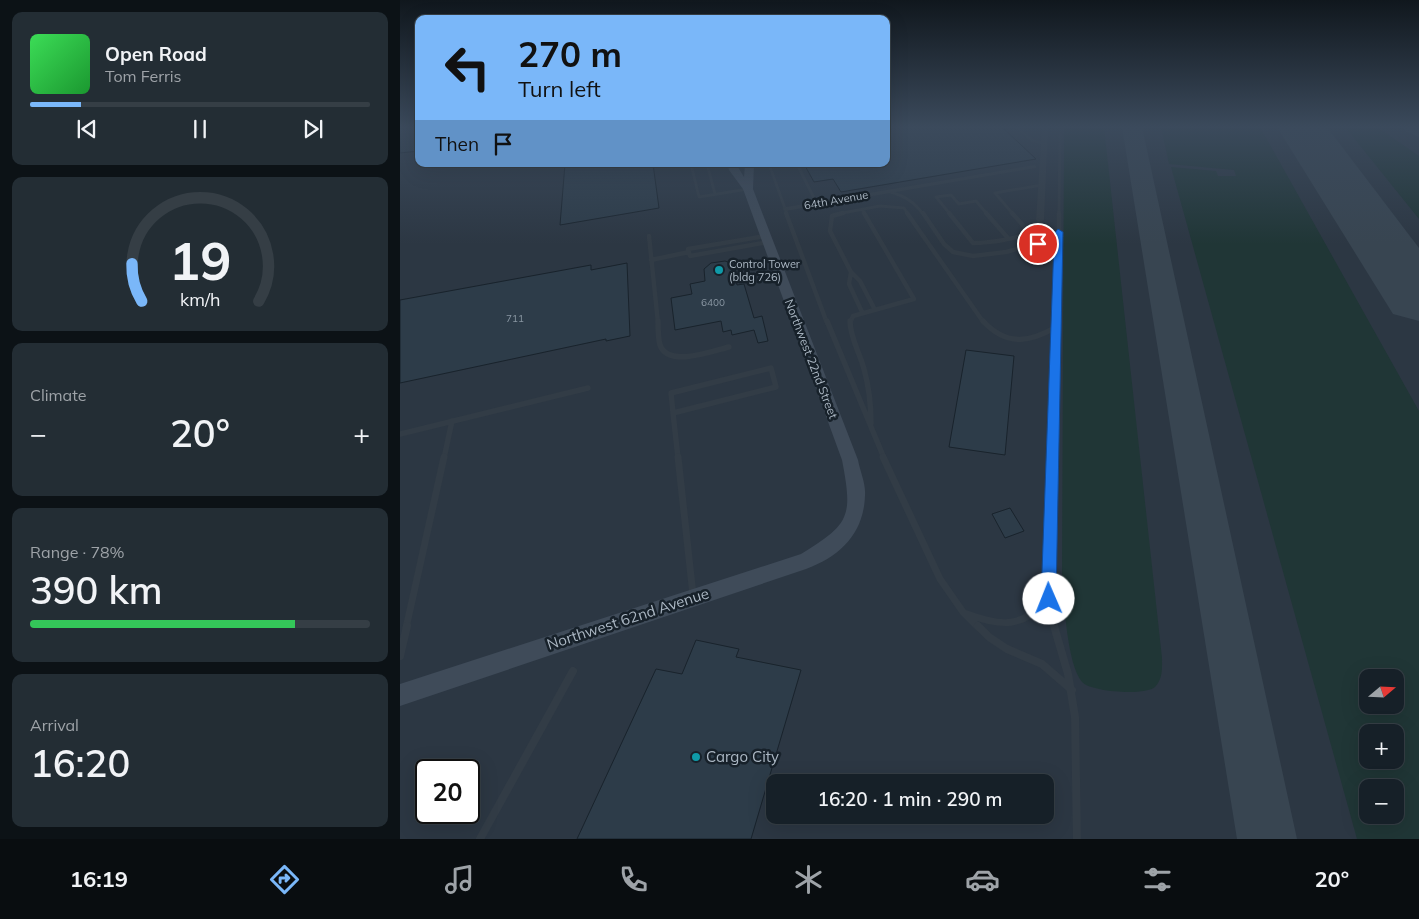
<!DOCTYPE html>
<html lang="en">
<head>
<meta charset="utf-8">
<style>
  :root { --surface:#162028; --page:#232d34; --text:#f1f3f6; --muted:#9ea3a8; --line:#353e45; --accent:#7ab7f9 }
  body { margin:0; font-family:Mulish,sans-serif; background:var(--page); color:var(--text); height:100vh; display:flex; flex-direction:column; font-size:19px; white-space:nowrap }
  * { box-sizing:border-box; margin:0 }
  p { font-size:16px; color:var(--muted) }
  .icon { flex:none; width:28px; height:28px; fill:none; stroke:currentColor; stroke-width:2; stroke-linecap:round; stroke-linejoin:round }
  .map { position:relative; flex:1; overflow:hidden }
  .panel { display:flex; flex-direction:column; gap:12px; padding:12px; background:#0c1216; width:400px }
  .panel>* { flex:none }
  .guide { position:absolute; left:15px; top:15px; width:475px; height:152px; border-radius:10px; box-shadow:0 5px 20px #0002,0 0 0 1px var(--line); background:#7ab7f9; color:#111; overflow:hidden }
  .needle { width:32px; rotate:71deg }
  .buttons { position:absolute; left:959px; top:669px; display:grid; gap:10px }
  .buttons a { display:grid; place-items:center; width:45px; height:45px; border-radius:10px; background:var(--surface); box-shadow:0 5px 20px #0002,0 0 0 1px var(--line); font-size:25px }
  .speed { position:absolute; left:15px; top:759px; display:flex; gap:10px; font-size:25px; font-weight:700; text-align:center }
  .speed>* { display:grid; place-content:center; width:65px; height:65px; border-radius:50%; background:var(--surface); box-shadow:0 5px 20px #0002,0 0 0 1px var(--line); line-height:1 }
  .speed .limit { border:2px solid #111; border-radius:8px; background:#fff; color:#111 }
  .pin { position:absolute; display:grid; place-items:center; width:42px; height:42px; color:#fff; margin:-21px; border:2px solid #fff; border-radius:50%; box-shadow:0 1px 5px #0007 }
  .me { position:absolute; width:55px; margin:-28px; rotate:359deg; stroke-linejoin:round; filter:drop-shadow(0 0 4px #0008) }
  .turn { display:flex; align-items:center; gap:18px; height:105px; padding:0 20px; font-size:22px }
  .turn .icon { width:65px; height:65px; stroke-width:2.5 }
  .turn b { display:block; font-size:35px; line-height:42px }
  .then { display:flex; align-items:center; height:48px; padding:0 20px; background:#0003; gap:10px; font-size:19px }
  .big { font-size:38px; font-weight:600; line-height:1.1 }
  .panel .card { flex:1; display:flex; flex-direction:column; justify-content:center; gap:8px; min-width:0; padding:0 18px; border-radius:10px; background:var(--page) }
  .panel .dial { align-items:center; gap:0 }
  .dial svg { height:130px; overflow:visible; fill:none; stroke:var(--line); stroke-width:7; stroke-linecap:round; text-anchor:middle }
  .dial text { fill:var(--text); stroke:none }
  .song { display:flex; align-items:center; gap:15px }
  .cover { width:60px; height:60px; border-radius:8px; background:linear-gradient(135deg,hsl(130 70% 55%),hsl(130 70% 35%)) }
  .played { height:5px; border-radius:2px; background:linear-gradient(90deg,var(--accent) 15%,var(--line) 15%) }
  .keys { display:flex; justify-content:space-around; direction:ltr }
  .heat { display:flex; justify-content:space-between; align-items:center; font-size:28px; direction:ltr }
  .charge { height:8px; border-radius:4px; background:linear-gradient(90deg,#34c759 78%,var(--line) 0) }
  .trip { position:absolute; left:366px; top:774px; width:288px; height:50px; border-radius:10px; background:var(--surface); box-shadow:0 5px 20px #0002,0 0 0 1px var(--line); font-weight:600; line-height:50px; text-align:center }
  .menu { display:flex; height:80px; justify-content:space-around; align-items:center; background:#090d10; color:var(--muted) }
  .menu .icon { width:35px; height:35px }
  .menu .selected { color:var(--accent) }
  .menu b { font-size:22px; color:var(--text) }
  main { display:flex; flex:1; min-height:0 }
  .map>svg:first-child { display:block }
  .airport { fill:#2c3743; fill-rule:evenodd }
  .green { fill:#203636; fill-rule:evenodd }
  .lines { fill:none; stroke-linecap:round; stroke-linejoin:round }
  .taxiway { fill:#384551; fill-rule:evenodd }
  .runway { fill:#384551; fill-rule:evenodd }
  .building { fill:#2d3c49; stroke:#19232c }
  .lane-far4 { stroke:#323c46; stroke-width:3 }
  .lane-far3 { stroke:#323c46; stroke-width:4.5 }
  .lane-far2 { stroke:#323c46; stroke-width:5.5 }
  .lane-far1 { stroke:#323c46; stroke-width:7 }
  .lane { stroke:#323c46; stroke-width:8 }
  .street { fill:#323c46; fill-rule:evenodd }
  .secondary { fill:#3f4b59; fill-rule:evenodd }
  .route { fill:#1a73e8; stroke:#114b97 }
  .culture-dot { fill:#0f9aa8; stroke:#17212a; stroke-width:2 }
  .labels { text-anchor:middle; stroke-width:5; stroke-linejoin:round; paint-order:stroke }
  .number-label { font-size:10px; fill:#8a97a3 }
  .far-street-label { font-size:11px; fill:#abb7c3; stroke:#17212a }
  .far-poi-label { font-size:11px; fill:#abb7c3; stroke:#17212a; text-anchor:start }
  .street-label { font-size:12px; fill:#abb7c3; stroke:#17212a }
  .near-street-label { font-size:15px; fill:#abb7c3; stroke:#17212a }
  .near-poi-label { font-size:15px; fill:#abb7c3; stroke:#17212a; text-anchor:start }
</style>
</head>
<body>
<main>
<section class="panel">
<div class="card">
<div class="song"><i class="cover"></i><div><b>Open Road</b><p>Tom Ferris</p></div></div>
<div class="played"></div>
<div class="keys"><svg class="icon" aria-label="previous" viewBox="0 0 24 24"><path d="M18 5L8 12l10 7zM5 5v14"/></svg><svg class="icon" aria-label="pause" viewBox="0 0 24 24"><path d="M8 5v14M16 5v14"/></svg><svg class="icon" aria-label="next" viewBox="0 0 24 24"><path d="M6 5l10 7-10 7zM19 5v14"/></svg></div>
</div>
<div class="card dial"><svg viewBox="0 0 100 80">
<path d="M14 69A42 42 0 1 1 86 69"/>
<path d="M14 69A42 42 0 0 1 8 46" stroke="#7ab7f9"/>
<text x="50" y="56" font-size="32" font-weight="700">19</text>
<text x="50" y="72" font-size="11">km/h</text>
</svg></div>
<div class="card"><p>Climate</p>
<div class="heat"><a>−</a><b class="big">20°</b><a>+</a></div>
</div>
<div class="card"><p>Range · 78%</p><b class="big">390 km</b><div class="charge"></div></div>
<div class="card"><p>Arrival</p><b class="big">16:20</b></div>
</section>
<div class="map">
<svg width="1019" height="839" viewBox="0 0 1019 839">
  <rect width="100%" height="100%" fill="#1e2a35"/>
  <path class="airport" d="M0 127H19V164H486V127H1019V839H0ZM968 678H995V705H968ZM968 732H995V760H968ZM26 770H69V812H26ZM375 782H645V815H375ZM968 788H995V815H968Z"/>
  <path class="green" d="M664 127H704L762 658C762 668 763 679 755 687 745 696 691 692 682 682 667 664 664 601 662 577Z
    M761 127H860L1019 411V839H957L771 167 816 171 818 176H836L834 170 769 164ZM968 678H995V705H968ZM968 732H995V760H968ZM968 788H995V815H968Z
    M945 127H977L1019 156V219Z"/>
  <g class="lines">
    <path class="taxiway" d="M722 127H742L897 839H837Z
      M1002 127H1019V137L1005 131Z"/>
    <path class="runway" d="M877 127H927L1019 248V321L993 314Z"/>
  </g>
  <path class="building" d="M0 127H19V151L0 153Z
    M501 127H602L636 159 441 192 433 179 414 182 404 164H486V129Z
    M165 164H253L259 208 160 225Z
    M325 261 333 264 337 285 344 284 354 318 362 316 368 341 358 343 354 330 332 335 331 330 323 332 321 321 275 330 271 298 292 294 290 284 305 281 304 269 311 263Z
    M227 263 230 336 206 341V339L0 383V300L191 265V270Z
    M566 350 614 356 605 455 549 447Z
    M610 508 624 531 605 538 592 514Z
    M296 640 339 649 336 657 401 670 351 839H177L256 669 282 674Z"/>
  <g class="lines">
    <path class="lane-far4" d="M616 127 633 141 644 143
      M291 164 299 197 348 189
      M307 164 315 194
      M369 164 387 214
      M397 164 417 204
      M490 192C505 196 514 202 523 214
      M462 209 465 214
      M437 214 480 206 504 208 508 214
      M550 214 536 197 551 195 559 204 576 201 587 214
      M613 214 595 193 642 185
      M659 214 660 127"/>
    <path class="lane-far3" d="M386 213 427 323
      M443 213 432 216 430 231 451 272 460 281 474 308
      M507 213 584 323
      M523 213 544 244 553 252 573 256 606 252 654 239 659 232V213
      M549 213 573 243C588 243 621 239 634 230 637 228 639 224 640 220
      M586 213 607 237
      M612 213 629 232
      M249 236 258 323
      M366 236 288 249 290 256 368 242
      M624 249 646 254 657 265
      M251 260 289 252
      M451 272 449 284 462 312
      M450 323 453 316 514 299 464 213
      M657 323 659 232"/>
    <path class="lane-far2" d="M258 321C258 328 258 338 260 345 268 368 313 351 329 347
      M427 321 484 458
      M450 321C450 338 460 353 464 369 469 387 471 404 471 423
      M583 321C606 346 629 343 656 327
      M371 368 376 387 273 413 271 393Z
      M273 413 278 458
      M0 434 188 388
      M44 458 52 421
      M653 458 657 321"/>
    <path class="lane-far1" d="M278 457 293 595
      M483 457 540 579 563 612 579 628
      M653 457 649 599 655 628
      M567 614C602 627 622 628 649 599
      M6 628 44 457"/>
    <path class="lane" d="M578 626 589 637 607 649 642 664 672 690
      M654 626 668 674 675 717 677 839
      M0 656 7 626
      M80 839 173 671"/>
    <path class="street" d="M642 127H648L644 220 640 222 636 220Z
      M634 165 636 166V168L386 211 382 209 386 207Z"/>
    <path class="secondary" d="M327 164H336L344 177 345 164H354L353 189 458 460C460 471 466 484 465 495 464 533 441 556 406 569L0 706V684L401 554C450 524 453 517 442 460L343 189 329 170Z"/>
  </g>
  <linearGradient id="sky" x2="0" y2="1"><stop stop-color="#10171d"/><stop offset="0.52" stop-color="#3b4a5c"/><stop offset="1" stop-color="#3b4a5c" stop-opacity="0"/></linearGradient>
  <rect width="1019" height="244" fill="url(#sky)"/>
  <path class="route" d="M658 229 663 232 656 599 654 604 649 606 643 604 641 599 654 242 638 246 634 244 650 238Z"/>
  <g class="culture-dot">
    <circle cx="319" cy="270" r="5"/>
    <circle cx="296" cy="757" r="5"/>
  </g>
  <g class="labels">
    <g class="number-label">
      <text x="313" y="306">6400</text>
      <text x="115" y="322">711</text>
    </g>
    <g class="far-street-label">
      <text transform="translate(436 200) rotate(-10)" y="4">64th Avenue</text>
    </g>
    <g class="far-poi-label">
      <text x="329" y="268">Control Tower<tspan x="329" dy="13">(bldg 726)</tspan></text>
    </g>
    <g class="street-label">
      <text transform="translate(411 359) rotate(69)" y="4">Northwest 22nd Street</text>
    </g>
    <g class="near-street-label">
      <text transform="translate(228 619) rotate(-18)" y="5">Northwest 62nd Avenue</text>
    </g>
    <g class="near-poi-label">
      <text x="306" y="762">Cargo City</text>
    </g>
  </g>
</svg>
<div class="buttons">
<a><svg class="needle" viewBox="-14 -14 28 28"><path d="M0-13l5 13h-10z" fill="#e53935"/><path d="M0 13l5-13h-10z" fill="#9ea3a8"/></svg></a>
<a>+</a>
<a>−</a>
</div>
<div class="speed"><div class="limit">20</div></div>
<div class="pin" style="left:638px;top:244px;background:#d93025"><svg class="icon" aria-label="arrive" viewBox="0 0 24 24"><path d="M6 21V4h12l-3 4 3 4H6"/></svg></div>
<svg class="me" style="left:649px;top:599px" viewBox="-20 -20 40 40"><circle r="19" fill="#fff"/><path d="M0-13L10 11 0 6-10 11z" fill="#1a73e8"/></svg>
<div class="trip">16:20 · 1 min · 290 m</div>
<div class="guide">
<div class="turn"><svg class="icon" aria-label="left" viewBox="0 0 24 24"><path d="M17 20v-9H6M10 6l-5 5 5 5"/></svg><div><b>270 m</b>Turn left</div></div>
<div class="then">Then<svg class="icon" aria-label="arrive" viewBox="0 0 24 24"><path d="M6 21V4h12l-3 4 3 4H6"/></svg></div>
</div>
</div>
</main>
<nav class="menu">
<b>16:19</b>
<svg class="icon selected" aria-label="directions" viewBox="0 0 24 24"><path d="M12 3l9 9-9 9-9-9zM9 14v-3h6M13 9l2 2-2 2"/></svg>
<svg class="icon" aria-label="music" viewBox="0 0 24 24"><path d="M9 18V5l10-2v13"/><circle cx="6" cy="18" r="3"/><circle cx="16" cy="16" r="3"/></svg>
<svg class="icon" aria-label="phone" viewBox="0 0 24 24"><path d="M5 4h4l2 5-3 2q2 4 5 5l2-3 5 2v4C11 20 4 13 5 4z"/></svg>
<svg class="icon" aria-label="climate" viewBox="0 0 24 24"><path d="M12 3v18M4 7l16 10M4 17L20 7"/></svg>
<svg class="icon" aria-label="car" viewBox="0 0 24 24"><path d="M5 17H2v-5l4-1 3-4h7l3 4 3 1v5h-3M9 17h6M6 11h13"/><circle cx="7" cy="17" r="2"/><circle cx="17" cy="17" r="2"/></svg>
<svg class="icon" aria-label="filters" viewBox="0 0 24 24"><path d="M4 7h16M4 17h16"/><circle cx="9" cy="7" r="2"/><circle cx="15" cy="17" r="2"/></svg>
<b>20°</b>
</nav>
</body>
</html>
